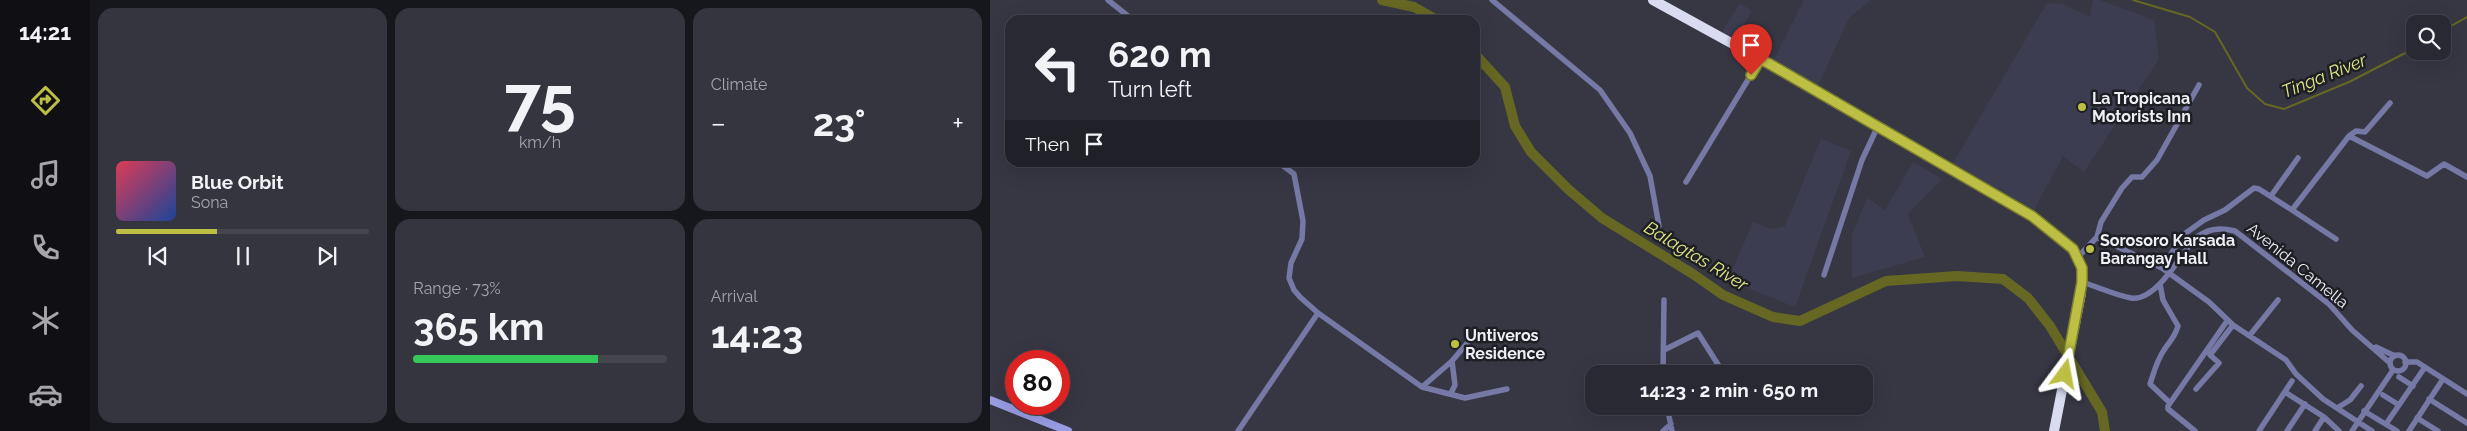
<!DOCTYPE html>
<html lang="en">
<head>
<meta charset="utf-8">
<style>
  :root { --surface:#282932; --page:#34353e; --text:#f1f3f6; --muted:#a5a6ac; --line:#44454d; --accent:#bcbf43 }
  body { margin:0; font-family:Raleway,sans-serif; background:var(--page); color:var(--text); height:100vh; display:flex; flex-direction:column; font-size:19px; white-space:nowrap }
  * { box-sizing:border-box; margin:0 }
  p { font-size:16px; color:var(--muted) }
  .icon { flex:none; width:28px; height:28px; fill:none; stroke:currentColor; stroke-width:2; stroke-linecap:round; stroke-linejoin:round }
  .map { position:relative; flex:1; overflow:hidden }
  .details { display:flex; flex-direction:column; gap:8px; padding:8px; background:#16171c; width:900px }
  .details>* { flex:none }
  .top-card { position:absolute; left:15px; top:15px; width:475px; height:152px; border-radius:15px; box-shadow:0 5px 20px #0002,0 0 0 1px var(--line); background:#282932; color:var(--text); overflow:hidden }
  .tools { position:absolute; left:1416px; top:15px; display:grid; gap:10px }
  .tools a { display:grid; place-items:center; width:45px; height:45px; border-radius:10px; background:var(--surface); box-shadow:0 5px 20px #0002,0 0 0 1px var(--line); font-size:25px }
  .speed { position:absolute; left:15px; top:350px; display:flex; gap:10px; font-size:25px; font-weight:700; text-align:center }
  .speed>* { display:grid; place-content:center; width:65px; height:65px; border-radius:50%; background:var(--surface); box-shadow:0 5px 20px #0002,0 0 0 1px var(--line); line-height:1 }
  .speed .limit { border:8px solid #d22; background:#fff; color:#111 }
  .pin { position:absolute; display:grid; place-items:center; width:42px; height:42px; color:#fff; margin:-51px -21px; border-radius:50% 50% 50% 0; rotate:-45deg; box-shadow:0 0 5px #0007 }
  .pin .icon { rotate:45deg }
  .me { position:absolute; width:55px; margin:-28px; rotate:13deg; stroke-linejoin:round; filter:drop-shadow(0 0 4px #0008) }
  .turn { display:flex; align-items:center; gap:18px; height:105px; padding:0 20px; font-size:22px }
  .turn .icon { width:65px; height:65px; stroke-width:2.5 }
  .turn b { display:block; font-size:35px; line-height:42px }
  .then { display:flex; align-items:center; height:48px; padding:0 20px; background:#0003; gap:10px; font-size:19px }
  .big { font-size:38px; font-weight:700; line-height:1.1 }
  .details .widget { flex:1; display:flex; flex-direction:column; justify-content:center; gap:8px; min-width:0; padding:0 18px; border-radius:15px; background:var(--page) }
  .details .dial { align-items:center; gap:0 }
  .dial b { font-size:65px; line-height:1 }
  .song { display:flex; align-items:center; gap:15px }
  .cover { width:60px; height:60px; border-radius:8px; background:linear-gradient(135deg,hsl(350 70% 55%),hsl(220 70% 35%)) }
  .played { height:5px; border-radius:2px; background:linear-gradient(90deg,var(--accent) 40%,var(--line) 40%) }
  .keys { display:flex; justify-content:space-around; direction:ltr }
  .heat { display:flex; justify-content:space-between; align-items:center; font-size:28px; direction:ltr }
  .charge { height:8px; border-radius:4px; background:linear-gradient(90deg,#34c759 73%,var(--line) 0) }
  .details .tiles { flex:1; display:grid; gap:8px; grid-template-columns:repeat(3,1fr) }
  .widget:first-child { grid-row:span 2 }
  .trip { position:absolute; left:595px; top:365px; width:288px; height:50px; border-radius:15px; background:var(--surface); box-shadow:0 5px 20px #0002,0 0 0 1px var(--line); font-weight:700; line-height:50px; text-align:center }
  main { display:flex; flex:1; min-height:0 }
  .dock { display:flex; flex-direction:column; width:90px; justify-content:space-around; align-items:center; background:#101014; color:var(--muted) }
  .dock .icon { width:35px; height:35px }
  .dock .on { color:var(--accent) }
  .dock b { font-size:22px; color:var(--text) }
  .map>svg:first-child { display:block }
  .built { fill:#3c3d50 }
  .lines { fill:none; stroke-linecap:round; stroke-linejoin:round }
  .stream { stroke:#666723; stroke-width:2 }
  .river { stroke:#666723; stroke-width:10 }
  .street { stroke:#7679a5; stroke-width:5.5 }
  .secondary { stroke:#999de3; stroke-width:8 }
  .highway { stroke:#d9dbf1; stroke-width:10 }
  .route-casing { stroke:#7a7c2c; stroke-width:12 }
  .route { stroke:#bcbf43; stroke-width:9 }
  .poi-dot { fill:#bcbf43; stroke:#1e1f24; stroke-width:2 }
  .labels { text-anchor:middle; stroke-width:5; stroke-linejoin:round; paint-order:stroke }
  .poi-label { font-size:16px; font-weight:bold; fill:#edeef6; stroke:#1e1f24; text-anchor:start }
  .street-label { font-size:16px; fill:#edeef6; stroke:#1e1f24 }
  .water-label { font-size:18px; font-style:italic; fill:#e2e685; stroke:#1e1f24 }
</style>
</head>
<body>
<main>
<nav class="dock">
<b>14:21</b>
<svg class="icon on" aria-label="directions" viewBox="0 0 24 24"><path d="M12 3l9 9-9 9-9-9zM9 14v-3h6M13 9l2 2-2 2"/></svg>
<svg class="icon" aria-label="music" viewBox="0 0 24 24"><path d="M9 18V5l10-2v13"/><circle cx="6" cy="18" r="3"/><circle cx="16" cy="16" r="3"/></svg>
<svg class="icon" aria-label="phone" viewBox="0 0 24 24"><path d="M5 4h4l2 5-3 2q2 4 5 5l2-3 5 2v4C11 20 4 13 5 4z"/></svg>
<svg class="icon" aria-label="climate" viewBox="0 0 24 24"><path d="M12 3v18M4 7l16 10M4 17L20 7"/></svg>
<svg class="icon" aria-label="car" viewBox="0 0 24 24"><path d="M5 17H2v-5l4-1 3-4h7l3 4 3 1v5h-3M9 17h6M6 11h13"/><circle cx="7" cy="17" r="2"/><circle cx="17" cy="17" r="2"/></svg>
</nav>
<section class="details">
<div class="tiles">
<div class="widget">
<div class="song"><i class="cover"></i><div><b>Blue Orbit</b><p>Sona</p></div></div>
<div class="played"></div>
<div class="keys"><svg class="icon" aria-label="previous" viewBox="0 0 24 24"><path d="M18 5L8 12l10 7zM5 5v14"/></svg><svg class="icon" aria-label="pause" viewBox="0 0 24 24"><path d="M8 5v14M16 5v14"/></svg><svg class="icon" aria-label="next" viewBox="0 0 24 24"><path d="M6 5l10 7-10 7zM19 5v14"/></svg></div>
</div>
<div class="widget dial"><b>75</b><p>km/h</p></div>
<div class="widget"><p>Climate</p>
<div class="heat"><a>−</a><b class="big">23°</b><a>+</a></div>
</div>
<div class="widget"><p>Range · 73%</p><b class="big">365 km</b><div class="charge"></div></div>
<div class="widget"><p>Arrival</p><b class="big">14:23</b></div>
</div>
</section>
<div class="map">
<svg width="1477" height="431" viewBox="0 0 1477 431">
  <rect width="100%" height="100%" fill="#363743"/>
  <path class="built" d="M814 0H881L859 18 828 86 783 61Z
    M1103 0H1110L1164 20 1169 59 1094 172 1073 156 1044 210 963 163 1057 3 1073 4 1100 17Z
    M750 3 762 11 745 39 732 32Z
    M831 139 861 151 805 307 738 280 763 222 782 229 795 226Z
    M923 162 952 179 918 214 935 257 862 278V234L877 198 895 210Z"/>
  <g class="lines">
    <path class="stream" d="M1143 0 1200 17 1225 32 1257 88 1275 104 1294 109 1359 82 1425 48
      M1452 31 1477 17"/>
    <path class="river" d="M392 0 424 7 447 20
      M485 54 515 87 525 126 541 152 578 189 612 218 703 274 733 295 783 317 810 321 896 281 967 276 1013 279 1038 298 1060 326 1112 412 1115 431"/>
    <path class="street" d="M118 0 143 20
      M502 0 610 90 640 133 660 176 669 226
      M1359 136 1366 131 1375 132 1400 103
      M288 162 304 174 313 221 312 239 301 263 299 278 304 290 310 297 328 313 432 387 475 398 517 389
      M696 182 770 60
      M1281 196 1308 158
      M1302 210 1346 239
      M1107 237 1172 268 1219 302 1243 325 1296 360 1306 374 1333 399 1382 431
      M1088 257 1107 237 1111 222 1132 188 1142 177H1152L1167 160 1209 85
      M1172 268 1193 235 1214 220 1235 210 1264 188 1269 189 1302 210 1359 136 1437 176 1454 164 1477 177
      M834 275 872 160 887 128
      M1092 282C1108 287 1125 295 1141 298 1165 302 1190 257 1204 239 1217 229 1228 227 1245 231L1339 304 1362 330 1400 363
      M1170 284 1173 300 1188 326C1185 337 1180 341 1174 350 1167 360 1164 372 1160 384L1180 403
      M1260 335 1288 300
      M1386 347 1405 356
      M674 350 708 333 729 366V374
      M1400 363a8 8 0 1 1 16 0a8 8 0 1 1-16 0Z
      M1415 362H1427L1477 394
      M673 374 674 300
      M1409 377 1423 386
      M432 387 462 361 479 341
      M1206 389 1229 363 1220 355 1243 325
      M1295 392 1334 417 1349 431
      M461 393 465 385 462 361
      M1393 395 1409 405
      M1439 399 1477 423
      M677 406 682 431
      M1347 408 1360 400 1371 386
      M1374 411 1407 431
      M1427 418 1448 431
      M1396 424 1435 367
      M248 431 328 313
      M673 431 681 424
      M1205 431 1178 409V406L1237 321
      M1269 431 1302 381
      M1297 431 1315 404
      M1325 431 1334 417
      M1362 431 1403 370
      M1419 431 1453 379"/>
    <path class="secondary" d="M0 400 78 431"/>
    <path class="highway" d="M663 0 803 77 1042 216 1083 249 1092 268 1091 293 1064 431"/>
  </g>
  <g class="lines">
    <g class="route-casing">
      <path id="route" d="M761 75 770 60 778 63 1042 216 1083 249 1092 268V282L1075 374"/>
    </g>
    <use href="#route" class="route"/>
  </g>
  <g class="poi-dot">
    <circle cx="1092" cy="107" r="5"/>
    <circle cx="1100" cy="249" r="5"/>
    <circle cx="465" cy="344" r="5"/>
  </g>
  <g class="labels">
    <g class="poi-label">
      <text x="1102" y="104">La Tropicana<tspan x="1102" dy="18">Motorists Inn</tspan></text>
      <text x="1110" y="246">Sorosoro Karsada<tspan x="1110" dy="18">Barangay Hall</tspan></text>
      <text x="475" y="341">Untiveros<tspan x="475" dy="18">Residence</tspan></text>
    </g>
    <g class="street-label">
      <text transform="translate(1308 265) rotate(39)" y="6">Avenida Camella</text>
    </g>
    <g class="water-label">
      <text transform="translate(1334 76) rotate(-22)" y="6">Tinga River</text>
      <text transform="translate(706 256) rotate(31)" y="6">Balagtas River</text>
    </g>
  </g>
</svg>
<div class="tools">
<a><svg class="icon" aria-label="search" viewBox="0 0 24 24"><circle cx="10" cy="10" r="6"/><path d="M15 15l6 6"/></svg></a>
</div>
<div class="speed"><div class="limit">80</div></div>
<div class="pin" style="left:761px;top:75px;background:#d93025"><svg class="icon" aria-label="arrive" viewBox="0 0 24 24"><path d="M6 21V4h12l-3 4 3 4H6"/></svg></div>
<svg class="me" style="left:1075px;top:374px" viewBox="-20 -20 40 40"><path d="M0-17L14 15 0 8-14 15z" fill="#bcbf43" stroke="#fff" stroke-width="4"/></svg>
<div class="trip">14:23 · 2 min · 650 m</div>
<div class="top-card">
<div class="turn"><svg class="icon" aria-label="left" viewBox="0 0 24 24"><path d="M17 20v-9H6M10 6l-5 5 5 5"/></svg><div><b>620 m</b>Turn left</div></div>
<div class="then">Then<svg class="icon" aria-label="arrive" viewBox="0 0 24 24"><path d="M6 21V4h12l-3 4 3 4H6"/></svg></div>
</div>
</div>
</main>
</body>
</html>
